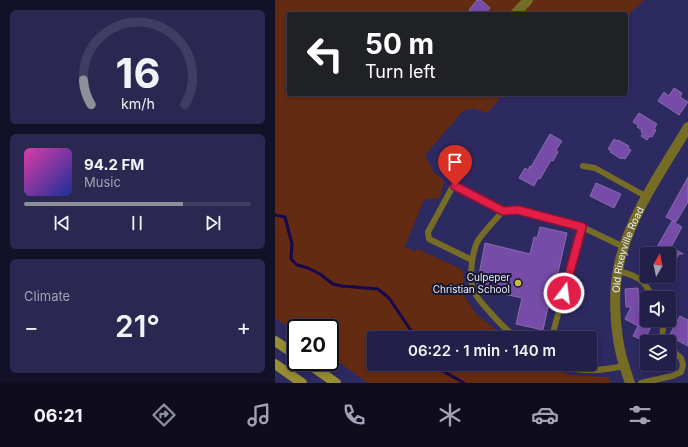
<!DOCTYPE html>
<html lang="en">
<head>
<meta charset="utf-8">
<style>
  :root { --surface:#221f49; --page:#2a2750; --text:#f1f3f6; --muted:#a2a2b4; --line:#3f3d61; --accent:#8c9099 }
  body { margin:0; font-family:Inter,sans-serif; background:var(--page); color:var(--text); height:100vh; display:flex; flex-direction:column; font-size:15px; white-space:nowrap }
  * { box-sizing:border-box; margin:0 }
  p { font-size:13px; color:var(--muted) }
  .icon { flex:none; width:22px; height:22px; fill:none; stroke:currentColor; stroke-width:2; stroke-linecap:round; stroke-linejoin:round }
  .map { position:relative; flex:1; overflow:hidden }
  .side { display:flex; flex-direction:column; gap:10px; padding:10px; background:#131128; width:275px }
  .side>* { flex:none }
  .top-card { position:absolute; left:12px; top:12px; width:341px; height:84px; border-radius:4px; box-shadow:0 2px 6px #0003,0 0 0 1px var(--line); background:#202124; color:#fff; overflow:hidden }
  .needle { width:26px; rotate:9deg }
  .tools { position:absolute; left:365px; top:247px; display:grid; gap:8px }
  .tools a { display:grid; place-items:center; width:36px; height:36px; border-radius:4px; background:var(--surface); box-shadow:0 2px 6px #0003,0 0 0 1px var(--line); font-size:20px }
  .speed { position:absolute; left:12px; top:319px; display:flex; gap:8px; font-size:20px; font-weight:700; text-align:center }
  .speed>* { display:grid; place-content:center; width:52px; height:52px; border-radius:50%; background:var(--surface); box-shadow:0 2px 6px #0003,0 0 0 1px var(--line); line-height:1 }
  .speed .limit { border:2px solid #111; border-radius:6px; background:#fff; color:#111 }
  .pin { position:absolute; display:grid; place-items:center; width:34px; height:34px; color:#fff; margin:-41px -17px; border-radius:50% 50% 50% 0; rotate:-45deg; box-shadow:0 0 4px #0007 }
  .pin .icon { rotate:45deg }
  .me { position:absolute; width:44px; margin:-22px; rotate:15deg; stroke-linejoin:round; filter:drop-shadow(0 0 3px #0008) }
  .turn { display:flex; align-items:center; gap:14px; height:84px; padding:0 12px; font-size:18px }
  .turn .icon { width:52px; height:52px; stroke-width:2.5 }
  .turn b { display:block; font-size:28px; line-height:34px }
  .big { font-size:30px; font-weight:600; line-height:1.1 }
  .side .widget { flex:1; display:flex; flex-direction:column; justify-content:center; gap:6px; min-width:0; padding:0 14px; border-radius:6px; background:var(--page) }
  .side .dial { align-items:center; gap:0 }
  .dial svg { height:104px; overflow:visible; fill:none; stroke:var(--line); stroke-width:7; stroke-linecap:round; text-anchor:middle }
  .dial text { fill:var(--text); stroke:none }
  .song { display:flex; align-items:center; gap:12px }
  .cover { width:48px; height:48px; border-radius:6px; background:linear-gradient(135deg,hsl(320 70% 55%),hsl(230 70% 35%)) }
  .played { height:4px; border-radius:2px; background:linear-gradient(90deg,var(--accent) 70%,var(--line) 70%) }
  .keys { display:flex; justify-content:space-around; direction:ltr }
  .heat { display:flex; justify-content:space-between; align-items:center; font-size:22px; direction:ltr }
  .trip { position:absolute; left:92px; top:331px; width:230px; height:40px; border-radius:4px; background:var(--surface); box-shadow:0 2px 6px #0003,0 0 0 1px var(--line); font-weight:600; line-height:40px; text-align:center }
  .tab-bar { display:flex; height:64px; justify-content:space-around; align-items:center; background:#0e0c1d; color:var(--muted) }
  .tab-bar .icon { width:28px; height:28px }
  .tab-bar .selected { color:var(--accent) }
  .tab-bar b { font-size:18px; color:var(--text) }
  main { display:flex; flex:1; min-height:0 }
  .map>svg:first-child { display:block }
  .green { fill:#632b12 }
  .lines { fill:none; stroke-linecap:round; stroke-linejoin:round }
  .stream { stroke:#18074d; stroke-width:3 }
  .building { fill:#764ca8; stroke:#876dab }
  .service { stroke:#756d26; stroke-width:6 }
  .minor { stroke:#756d26; stroke-width:10 }
  .tertiary { stroke:#756d26; stroke-width:10 }
  .secondary { stroke:#978d32; stroke-width:10 }
  .route-casing { stroke:#92132f; stroke-width:10 }
  .route { stroke:#e11d48; stroke-width:7 }
  .poi-dot { fill:#c9ba3a; stroke:#171730; stroke-width:1.5 }
  .labels { text-anchor:middle; stroke-width:4; stroke-linejoin:round; paint-order:stroke }
  .street-label { font-size:10px; fill:#ebecfb; stroke:#171730 }
  .poi-label { font-size:10px; fill:#ebecfb; stroke:#171730; text-anchor:end }
</style>
</head>
<body>
<main>
<section class="side">
<div class="widget dial"><svg viewBox="0 0 100 80">
<path d="M14 69A42 42 0 1 1 86 69"/>
<path d="M14 69A42 42 0 0 1 8 50" stroke="#8c9099"/>
<text x="50" y="56" font-size="32" font-weight="700">16</text>
<text x="50" y="72" font-size="11">km/h</text>
</svg></div>
<div class="widget">
<div class="song"><i class="cover"></i><div><b>94.2 FM</b><p>Music</p></div></div>
<div class="played"></div>
<div class="keys"><svg class="icon" aria-label="previous" viewBox="0 0 24 24"><path d="M18 5L8 12l10 7zM5 5v14"/></svg><svg class="icon" aria-label="pause" viewBox="0 0 24 24"><path d="M8 5v14M16 5v14"/></svg><svg class="icon" aria-label="next" viewBox="0 0 24 24"><path d="M6 5l10 7-10 7zM19 5v14"/></svg></div>
</div>
<div class="widget"><p>Climate</p>
<div class="heat"><a>−</a><b class="big">21°</b><a>+</a></div>
</div>
</section>
<div class="map">
<svg width="413" height="383" viewBox="0 0 413 383">
  <rect width="100%" height="100%" fill="#2d2961"/>
  <path class="green" d="M0 0H369L351 17V14H14V94H229L212 113 199 108 188 111 150 155 159 173 169 180 165 198 149 200 129 248H134L139 251 143 249 186 269 189 276 188 294 201 314 231 338H99V364H272L295 375 333 377 336 383H93L55 356V328H21V332L0 318Z"/>
  <g class="lines">
    <path class="stream" d="M0 215 10 217 17 244 16 259 22 265 33 268 45 274 58 284 67 286 103 289 114 298 141 338
      M159 364 161 367 189 383"/>
  </g>
  <path class="building" d="M202 0H206L215 8 210 14H199L194 10Z
    M399 88 407 93 405 97 413 102 404 115 383 101 389 92 394 96Z
    M364 113 382 124 379 129 381 130 377 137 375 136 372 140 366 136 368 133 366 132 367 130 362 127 363 125 358 122Z
    M275 134 287 141 281 150 283 152 278 161 276 160 265 179 263 178 259 186 244 178 250 168 253 170 255 166 256 167Z
    M339 139 342 141 343 140 354 146 353 148 356 150 350 159 347 158 346 159 335 152 336 150 333 149Z
    M413 177V202L401 222 391 217Z
    M321 183 346 194 339 208 315 196Z
    M397 221 407 227 396 247 408 254H404L399 263 394 260V254H378Z
    M265 227 292 233 282 277 284 278 281 290 277 289 268 330 241 324 247 298 202 288V285L210 243 255 254 259 237 262 238Z
    M363 288 364 313 372 317V320L379 321 369 341 358 336 363 326 350 319 356 307H351L350 289Z
    M405 316 413 320V346L394 336Z"/>
  <g class="lines">
    <path class="service" d="M308 166 320 168 372 197
      M307 227 349 247
      M197 260 154 239 153 232 177 188 180 186 185 188 228 211
      M343 271C363 276 369 279 378 298
      M386 320 388 329 387 338 390 342
      M244 338C232 332 223 321 214 311 197 293 194 288 197 262 198 255 200 245 204 239 211 229 220 220 228 211L243 210 307 227 279 329 278 338
      M287 364C305 375 330 369 350 366
      M366 383 397 376 406 372 408 365 406 358 394 348"/>
    <path class="minor" d="M240 14 253 0"/>
    <path class="tertiary" id="s1" d="M355 383C350 369 345 354 343 339 339 313 339 285 345 260 357 212 388 169 413 127"/>
    <path class="secondary" d="M0 341 21 355
      M31 362 61 383
      M0 364 27 383"/>
  </g>
  <g class="lines">
    <g class="route-casing">
      <path id="route" d="M180 186 228 211 243 210 307 227 289 293"/>
    </g>
    <use href="#route" class="route"/>
  </g>
  <circle class="poi-dot" cx="243" cy="283" r="4"/>
  <g class="labels">
    <g class="street-label">
      <text dy="4" stroke="none"><textPath href="#s1" startOffset="137">Old Rixeyville Road</textPath></text>
    </g>
    <g class="poi-label">
      <text x="235" y="281">Culpeper<tspan x="235" dy="12">Christian School</tspan></text>
    </g>
  </g>
</svg>
<div class="tools">
<a><svg class="needle" viewBox="-14 -14 28 28"><path d="M0-13l5 13h-10z" fill="#e53935"/><path d="M0 13l5-13h-10z" fill="#a2a2b4"/></svg></a>
<a><svg class="icon" aria-label="sound" viewBox="0 0 24 24"><path d="M4 9h4l5-4v14l-5-4H4zM17 9q2 3 0 6"/></svg></a>
<a><svg class="icon" aria-label="layers" viewBox="0 0 24 24"><path d="M12 4l9 5-9 5-9-5zM3 14l9 5 9-5"/></svg></a>
</div>
<div class="speed"><div class="limit">20</div></div>
<div class="pin" style="left:180px;top:186px;background:#d93025"><svg class="icon" aria-label="arrive" viewBox="0 0 24 24"><path d="M6 21V4h12l-3 4 3 4H6"/></svg></div>
<svg class="me" style="left:289px;top:293px" viewBox="-20 -20 40 40"><circle r="17" fill="#e11d48" stroke="#fff" stroke-width="3"/><path d="M0-11L8 9 0 5-8 9z" fill="#fff"/></svg>
<div class="trip">06:22 · 1 min · 140 m</div>
<div class="top-card">
<div class="turn"><svg class="icon" aria-label="left" viewBox="0 0 24 24"><path d="M17 20v-9H6M10 6l-5 5 5 5"/></svg><div><b>50 m</b>Turn left</div></div>
</div>
</div>
</main>
<nav class="tab-bar">
<b>06:21</b>
<svg class="icon selected" aria-label="directions" viewBox="0 0 24 24"><path d="M12 3l9 9-9 9-9-9zM9 14v-3h6M13 9l2 2-2 2"/></svg>
<svg class="icon" aria-label="music" viewBox="0 0 24 24"><path d="M9 18V5l10-2v13"/><circle cx="6" cy="18" r="3"/><circle cx="16" cy="16" r="3"/></svg>
<svg class="icon" aria-label="phone" viewBox="0 0 24 24"><path d="M5 4h4l2 5-3 2q2 4 5 5l2-3 5 2v4C11 20 4 13 5 4z"/></svg>
<svg class="icon" aria-label="climate" viewBox="0 0 24 24"><path d="M12 3v18M4 7l16 10M4 17L20 7"/></svg>
<svg class="icon" aria-label="car" viewBox="0 0 24 24"><path d="M5 17H2v-5l4-1 3-4h7l3 4 3 1v5h-3M9 17h6M6 11h13"/><circle cx="7" cy="17" r="2"/><circle cx="17" cy="17" r="2"/></svg>
<svg class="icon" aria-label="filters" viewBox="0 0 24 24"><path d="M4 7h16M4 17h16"/><circle cx="9" cy="7" r="2"/><circle cx="15" cy="17" r="2"/></svg>
</nav>
</body>
</html>
